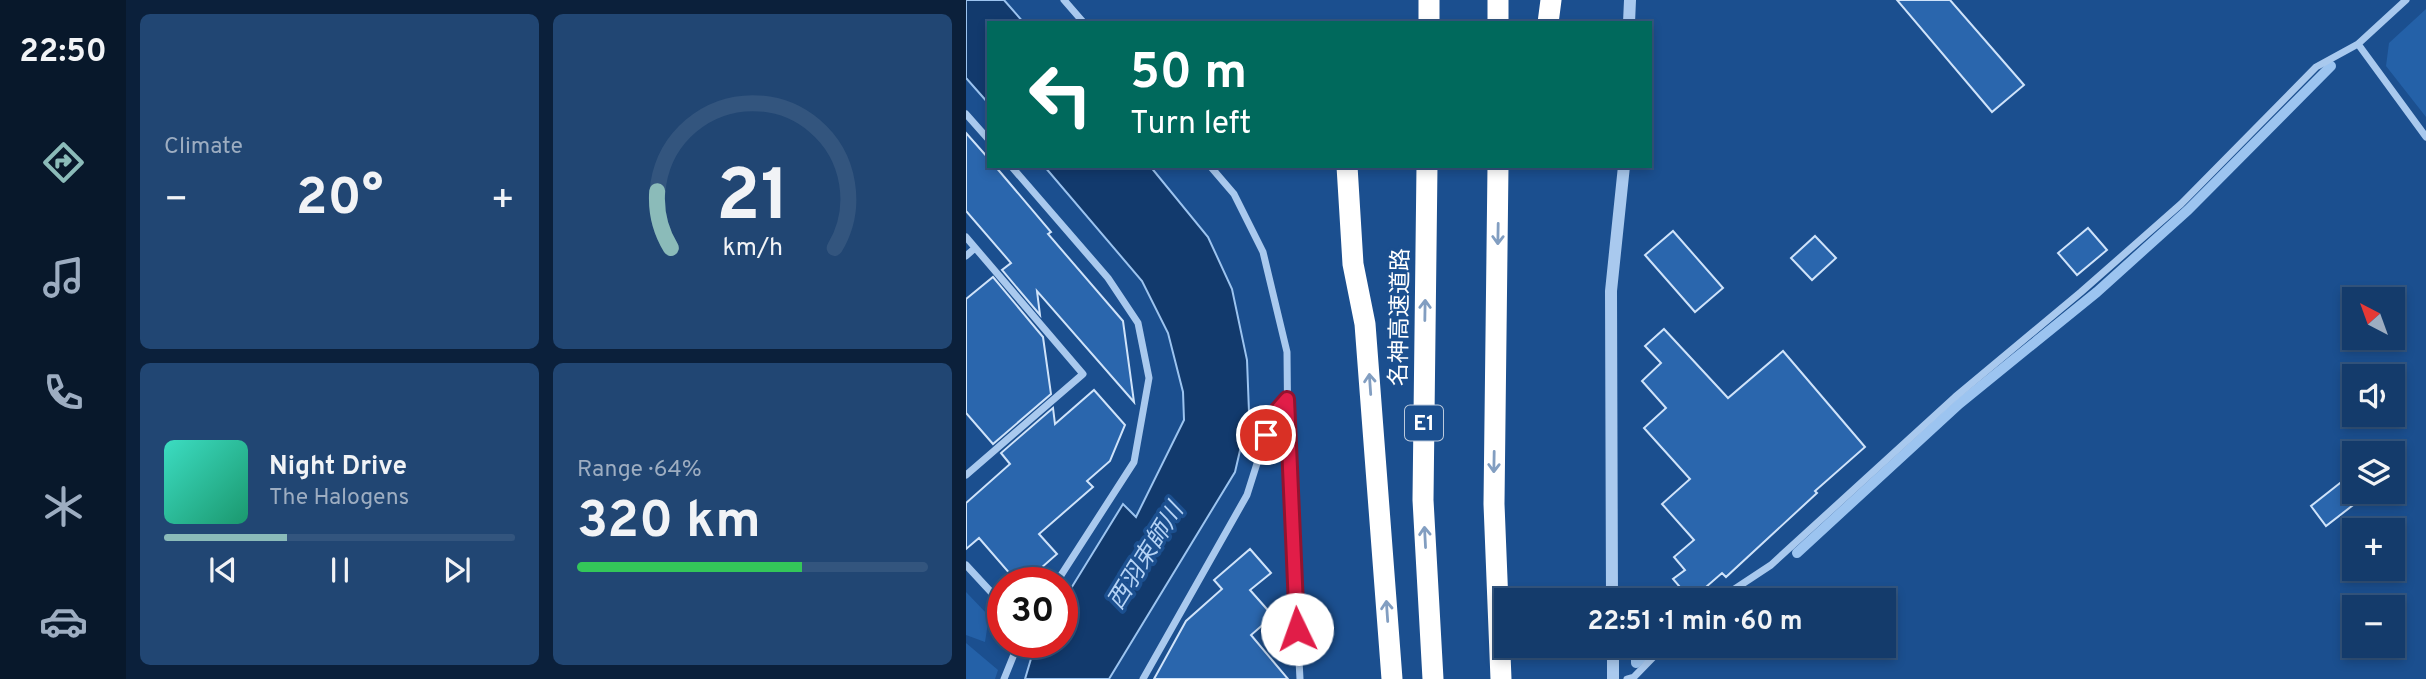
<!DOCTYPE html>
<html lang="en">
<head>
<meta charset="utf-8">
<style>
  :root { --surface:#143b6b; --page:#214673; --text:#f1f3f6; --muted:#9dadc1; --line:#33557e; --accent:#8bbbb9 }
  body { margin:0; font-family:Overpass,"Noto Sans JP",sans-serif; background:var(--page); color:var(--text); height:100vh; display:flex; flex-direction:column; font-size:26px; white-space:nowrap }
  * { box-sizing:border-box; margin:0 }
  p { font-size:23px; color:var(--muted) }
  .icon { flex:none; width:38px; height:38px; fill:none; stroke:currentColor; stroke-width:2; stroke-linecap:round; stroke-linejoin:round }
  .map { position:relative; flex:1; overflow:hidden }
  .side { display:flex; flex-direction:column; gap:14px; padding:14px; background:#0b203b; width:840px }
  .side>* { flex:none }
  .hud { position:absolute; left:21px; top:21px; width:665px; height:147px; border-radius:0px; box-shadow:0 4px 10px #0003,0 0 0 2px var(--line); background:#00695c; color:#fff; overflow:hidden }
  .needle { width:46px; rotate:319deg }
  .fabs { position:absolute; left:1376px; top:287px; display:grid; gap:14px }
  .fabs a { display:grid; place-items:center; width:63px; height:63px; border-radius:0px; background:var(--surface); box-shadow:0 4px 10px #0003,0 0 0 2px var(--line); font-size:35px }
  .speed { position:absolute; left:21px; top:567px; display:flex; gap:14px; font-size:35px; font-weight:700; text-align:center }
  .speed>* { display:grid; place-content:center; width:91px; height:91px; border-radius:50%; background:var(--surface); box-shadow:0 4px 10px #0003,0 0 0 2px var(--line); line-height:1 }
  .speed .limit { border:10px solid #d22; background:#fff; color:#111 }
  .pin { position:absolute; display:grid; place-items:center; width:60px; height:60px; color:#fff; margin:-30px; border:4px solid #fff; border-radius:50%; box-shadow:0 2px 7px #0007 }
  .me { position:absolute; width:77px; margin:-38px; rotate:357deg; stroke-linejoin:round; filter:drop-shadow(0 0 5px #0008) }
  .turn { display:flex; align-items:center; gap:24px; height:147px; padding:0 28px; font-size:32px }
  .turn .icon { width:91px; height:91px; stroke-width:2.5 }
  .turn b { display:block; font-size:49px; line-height:60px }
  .big { font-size:52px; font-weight:700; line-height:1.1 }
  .side .tile { flex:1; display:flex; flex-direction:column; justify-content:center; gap:10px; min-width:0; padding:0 24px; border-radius:10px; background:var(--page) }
  .side .dial { align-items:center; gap:0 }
  .dial svg { height:182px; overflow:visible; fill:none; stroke:var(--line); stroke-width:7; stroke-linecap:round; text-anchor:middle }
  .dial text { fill:var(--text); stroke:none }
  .song { display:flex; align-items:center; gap:21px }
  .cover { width:84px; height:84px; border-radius:10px; background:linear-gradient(135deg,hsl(170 70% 55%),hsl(160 70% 35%)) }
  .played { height:7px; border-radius:4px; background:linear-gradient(90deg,var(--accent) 35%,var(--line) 35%) }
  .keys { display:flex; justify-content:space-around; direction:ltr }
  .heat { display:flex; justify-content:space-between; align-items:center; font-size:38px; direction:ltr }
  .charge { height:10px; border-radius:5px; background:linear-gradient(90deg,#34c759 64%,var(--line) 0) }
  .side .tiles { flex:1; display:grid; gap:14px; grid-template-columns:repeat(2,1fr) }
  .trip { position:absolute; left:528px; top:588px; width:402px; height:70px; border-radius:0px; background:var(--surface); box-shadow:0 4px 10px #0003,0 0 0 2px var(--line); font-weight:700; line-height:70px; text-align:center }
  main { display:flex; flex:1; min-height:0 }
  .tab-bar { display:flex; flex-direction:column; width:126px; justify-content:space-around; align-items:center; background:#08182b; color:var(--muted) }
  .tab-bar .icon { width:49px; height:49px }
  .tab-bar .active { color:var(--accent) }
  .tab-bar b { font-size:32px; color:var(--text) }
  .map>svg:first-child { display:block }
  .green { fill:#2461a8 }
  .water { fill:#123a6d; stroke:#9cc4f0; stroke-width:2 }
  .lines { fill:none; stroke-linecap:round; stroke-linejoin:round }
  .stream { stroke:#9cc4f0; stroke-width:10 }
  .building { fill:#2a66ad; stroke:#cfe3fa; stroke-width:2 }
  .minor { stroke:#a9c9ee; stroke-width:7 }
  .tertiary { stroke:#a9c9ee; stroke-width:12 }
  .motorway { stroke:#fff; stroke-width:21 }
  .oneway { stroke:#829ec1 }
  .route-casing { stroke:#92132f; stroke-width:18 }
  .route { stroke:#e11d48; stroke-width:12 }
  .labels { text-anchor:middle; stroke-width:7; stroke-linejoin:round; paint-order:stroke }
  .shield { fill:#1b4f8f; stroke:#bbcadd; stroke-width:2 }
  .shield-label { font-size:21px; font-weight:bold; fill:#fff }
  .street-label { font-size:23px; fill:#fff; stroke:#1b4f8f }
  .water-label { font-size:24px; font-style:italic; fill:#b5d3f5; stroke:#1b4f8f }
</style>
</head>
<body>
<main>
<nav class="tab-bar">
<b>22:50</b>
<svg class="icon active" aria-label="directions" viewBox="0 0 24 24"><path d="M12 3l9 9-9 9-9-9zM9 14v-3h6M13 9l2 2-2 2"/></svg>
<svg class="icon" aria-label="music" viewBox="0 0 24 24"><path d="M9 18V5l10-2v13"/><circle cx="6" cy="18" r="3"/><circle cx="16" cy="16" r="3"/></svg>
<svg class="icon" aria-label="phone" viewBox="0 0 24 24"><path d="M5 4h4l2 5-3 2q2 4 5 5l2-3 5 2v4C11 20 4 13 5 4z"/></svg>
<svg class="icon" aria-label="climate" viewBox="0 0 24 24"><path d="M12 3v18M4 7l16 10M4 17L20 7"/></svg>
<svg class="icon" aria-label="car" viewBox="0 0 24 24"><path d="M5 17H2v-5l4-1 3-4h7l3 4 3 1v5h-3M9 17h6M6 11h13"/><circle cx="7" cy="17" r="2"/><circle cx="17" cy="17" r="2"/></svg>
</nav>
<section class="side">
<div class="tiles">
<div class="tile"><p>Climate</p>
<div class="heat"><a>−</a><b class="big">20°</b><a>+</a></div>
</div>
<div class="tile dial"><svg viewBox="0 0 100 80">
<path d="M14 69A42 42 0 1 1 86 69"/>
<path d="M14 69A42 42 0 0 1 8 44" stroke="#8bbbb9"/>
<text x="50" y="56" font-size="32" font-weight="700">21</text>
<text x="50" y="72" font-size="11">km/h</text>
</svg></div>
<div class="tile">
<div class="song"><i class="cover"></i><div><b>Night Drive</b><p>The Halogens</p></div></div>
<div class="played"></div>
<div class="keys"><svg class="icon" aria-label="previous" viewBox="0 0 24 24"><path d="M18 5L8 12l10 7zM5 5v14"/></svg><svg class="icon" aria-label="pause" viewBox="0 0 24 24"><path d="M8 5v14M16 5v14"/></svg><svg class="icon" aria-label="next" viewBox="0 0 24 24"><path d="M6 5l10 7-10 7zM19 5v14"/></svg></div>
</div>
<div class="tile"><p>Range · 64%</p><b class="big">320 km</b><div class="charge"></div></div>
</div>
</section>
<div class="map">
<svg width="1460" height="679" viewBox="0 0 1460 679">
  <rect width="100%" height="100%" fill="#1b4f8f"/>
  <path class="green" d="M1460 9V117L1420 66 1423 43Z
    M0 592 23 616 19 642 0 635Z
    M0 643 32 670 29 679H0Z"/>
  <path class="water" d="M0 0H38L58 23H23V104L0 78Z
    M78 166H184L242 237 266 289 281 360 283 412 269 472 143 679H59L67 652 72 642H96V603L157 504 170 517 218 420 217 392 202 333 176 281Z"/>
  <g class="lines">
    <path class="stream" d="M831 553 993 404 1131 292 1222 210 1365 66
      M668 595V600
      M670 646V663
      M670 663 689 646"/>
  </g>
  <path class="building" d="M931 0H984L1058 85 1026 112Z
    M0 133 23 159V166H29L40 179 85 232 82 234 157 321 168 402 71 291 74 315 36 270 45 263 0 211Z
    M1122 228 1141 250 1111 275 1092 253Z
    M707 231 757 288 729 312 679 255Z
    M849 236 870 258 846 280 825 258Z
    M27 277 77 337 85 394 27 444 0 413V299Z
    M698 329 762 398 817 351 899 447 849 491 851 493 760 577 756 573 725 600 707 579 719 570 708 557 728 540 696 504 724 479 678 428 700 408 676 381 695 363 679 346Z
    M128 390 159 425 144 461 121 481 127 487 73 534 91 554 75 568 85 579 84 583H52L13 538 0 549V503L44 464 35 453 87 408 89 424Z
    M1388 472V492H1404L1360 526 1345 506Z
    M284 549 305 573 284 590 307 616 285 635 322 679H188L220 621 256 589 248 580Z"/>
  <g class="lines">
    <path class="minor" d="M98 0 118 23
      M1392 44 1460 137
      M0 114 23 140
      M45 166 142 278 172 323 183 378 168 462 90 583
      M244 166 268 194 297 252 321 352 322 454 334 679
      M0 237 117 374 0 475
      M0 256 9 248
      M0 565 37 605
      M752 600 805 565 989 397 1115 292 1215 204 1350 67 1392 44 1440 0
      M38 679 53 642
      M177 679 281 495 306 416 321 399
      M661 679 668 677 698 646"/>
    <path class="tertiary" d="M663 23 664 0
      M646 600 645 291 658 166
      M647 646V679"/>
    <path class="motorway" d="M463 23V0
      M532 23V0
      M582 23 585 0
      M381 166 387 264 399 324 426 679
      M461 166 457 500 467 679
      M532 166 528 504 535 679"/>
  </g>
  <defs><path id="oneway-shaft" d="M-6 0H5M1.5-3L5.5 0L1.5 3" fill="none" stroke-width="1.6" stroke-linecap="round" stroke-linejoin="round" transform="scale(1.75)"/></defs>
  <g class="oneway">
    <use href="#oneway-shaft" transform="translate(532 234) rotate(91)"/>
    <use href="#oneway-shaft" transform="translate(459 310) rotate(-89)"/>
    <use href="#oneway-shaft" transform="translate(404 384) rotate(-94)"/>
    <use href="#oneway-shaft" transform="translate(528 462) rotate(91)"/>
    <use href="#oneway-shaft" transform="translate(459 537) rotate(-93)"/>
    <use href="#oneway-shaft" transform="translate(421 611) rotate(-94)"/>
  </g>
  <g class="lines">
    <g class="route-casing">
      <path id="route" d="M300 435 306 416 321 399 331 629"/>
    </g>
    <use href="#route" class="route"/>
  </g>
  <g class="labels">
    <rect class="shield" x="439" y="405.5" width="38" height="35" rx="5"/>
    <g class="shield-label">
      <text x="458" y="430">E1</text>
    </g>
    <g class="street-label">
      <text transform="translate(433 317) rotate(-89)" y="8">名神高速道路</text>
    </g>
    <g class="water-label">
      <text transform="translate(179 556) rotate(-58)" y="8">西羽束師川</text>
    </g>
  </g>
</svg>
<div class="fabs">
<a><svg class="needle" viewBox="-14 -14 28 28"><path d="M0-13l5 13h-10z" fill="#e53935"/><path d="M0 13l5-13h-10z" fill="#9dadc1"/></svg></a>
<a><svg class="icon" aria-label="sound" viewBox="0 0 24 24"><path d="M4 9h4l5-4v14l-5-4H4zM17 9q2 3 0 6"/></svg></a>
<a><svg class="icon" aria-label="layers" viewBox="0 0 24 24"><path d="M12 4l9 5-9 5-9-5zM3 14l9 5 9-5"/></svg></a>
<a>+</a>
<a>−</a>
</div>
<div class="speed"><div class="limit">30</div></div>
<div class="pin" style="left:300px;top:435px;background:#d93025"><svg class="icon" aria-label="arrive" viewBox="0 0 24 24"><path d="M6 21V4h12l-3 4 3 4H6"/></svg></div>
<svg class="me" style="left:331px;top:629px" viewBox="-20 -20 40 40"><circle r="19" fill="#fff"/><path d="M0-13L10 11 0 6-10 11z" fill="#e11d48"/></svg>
<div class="trip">22:51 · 1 min · 60 m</div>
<div class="hud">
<div class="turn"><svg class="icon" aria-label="left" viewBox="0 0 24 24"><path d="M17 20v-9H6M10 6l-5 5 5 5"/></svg><div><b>50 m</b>Turn left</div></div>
</div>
</div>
</main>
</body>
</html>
